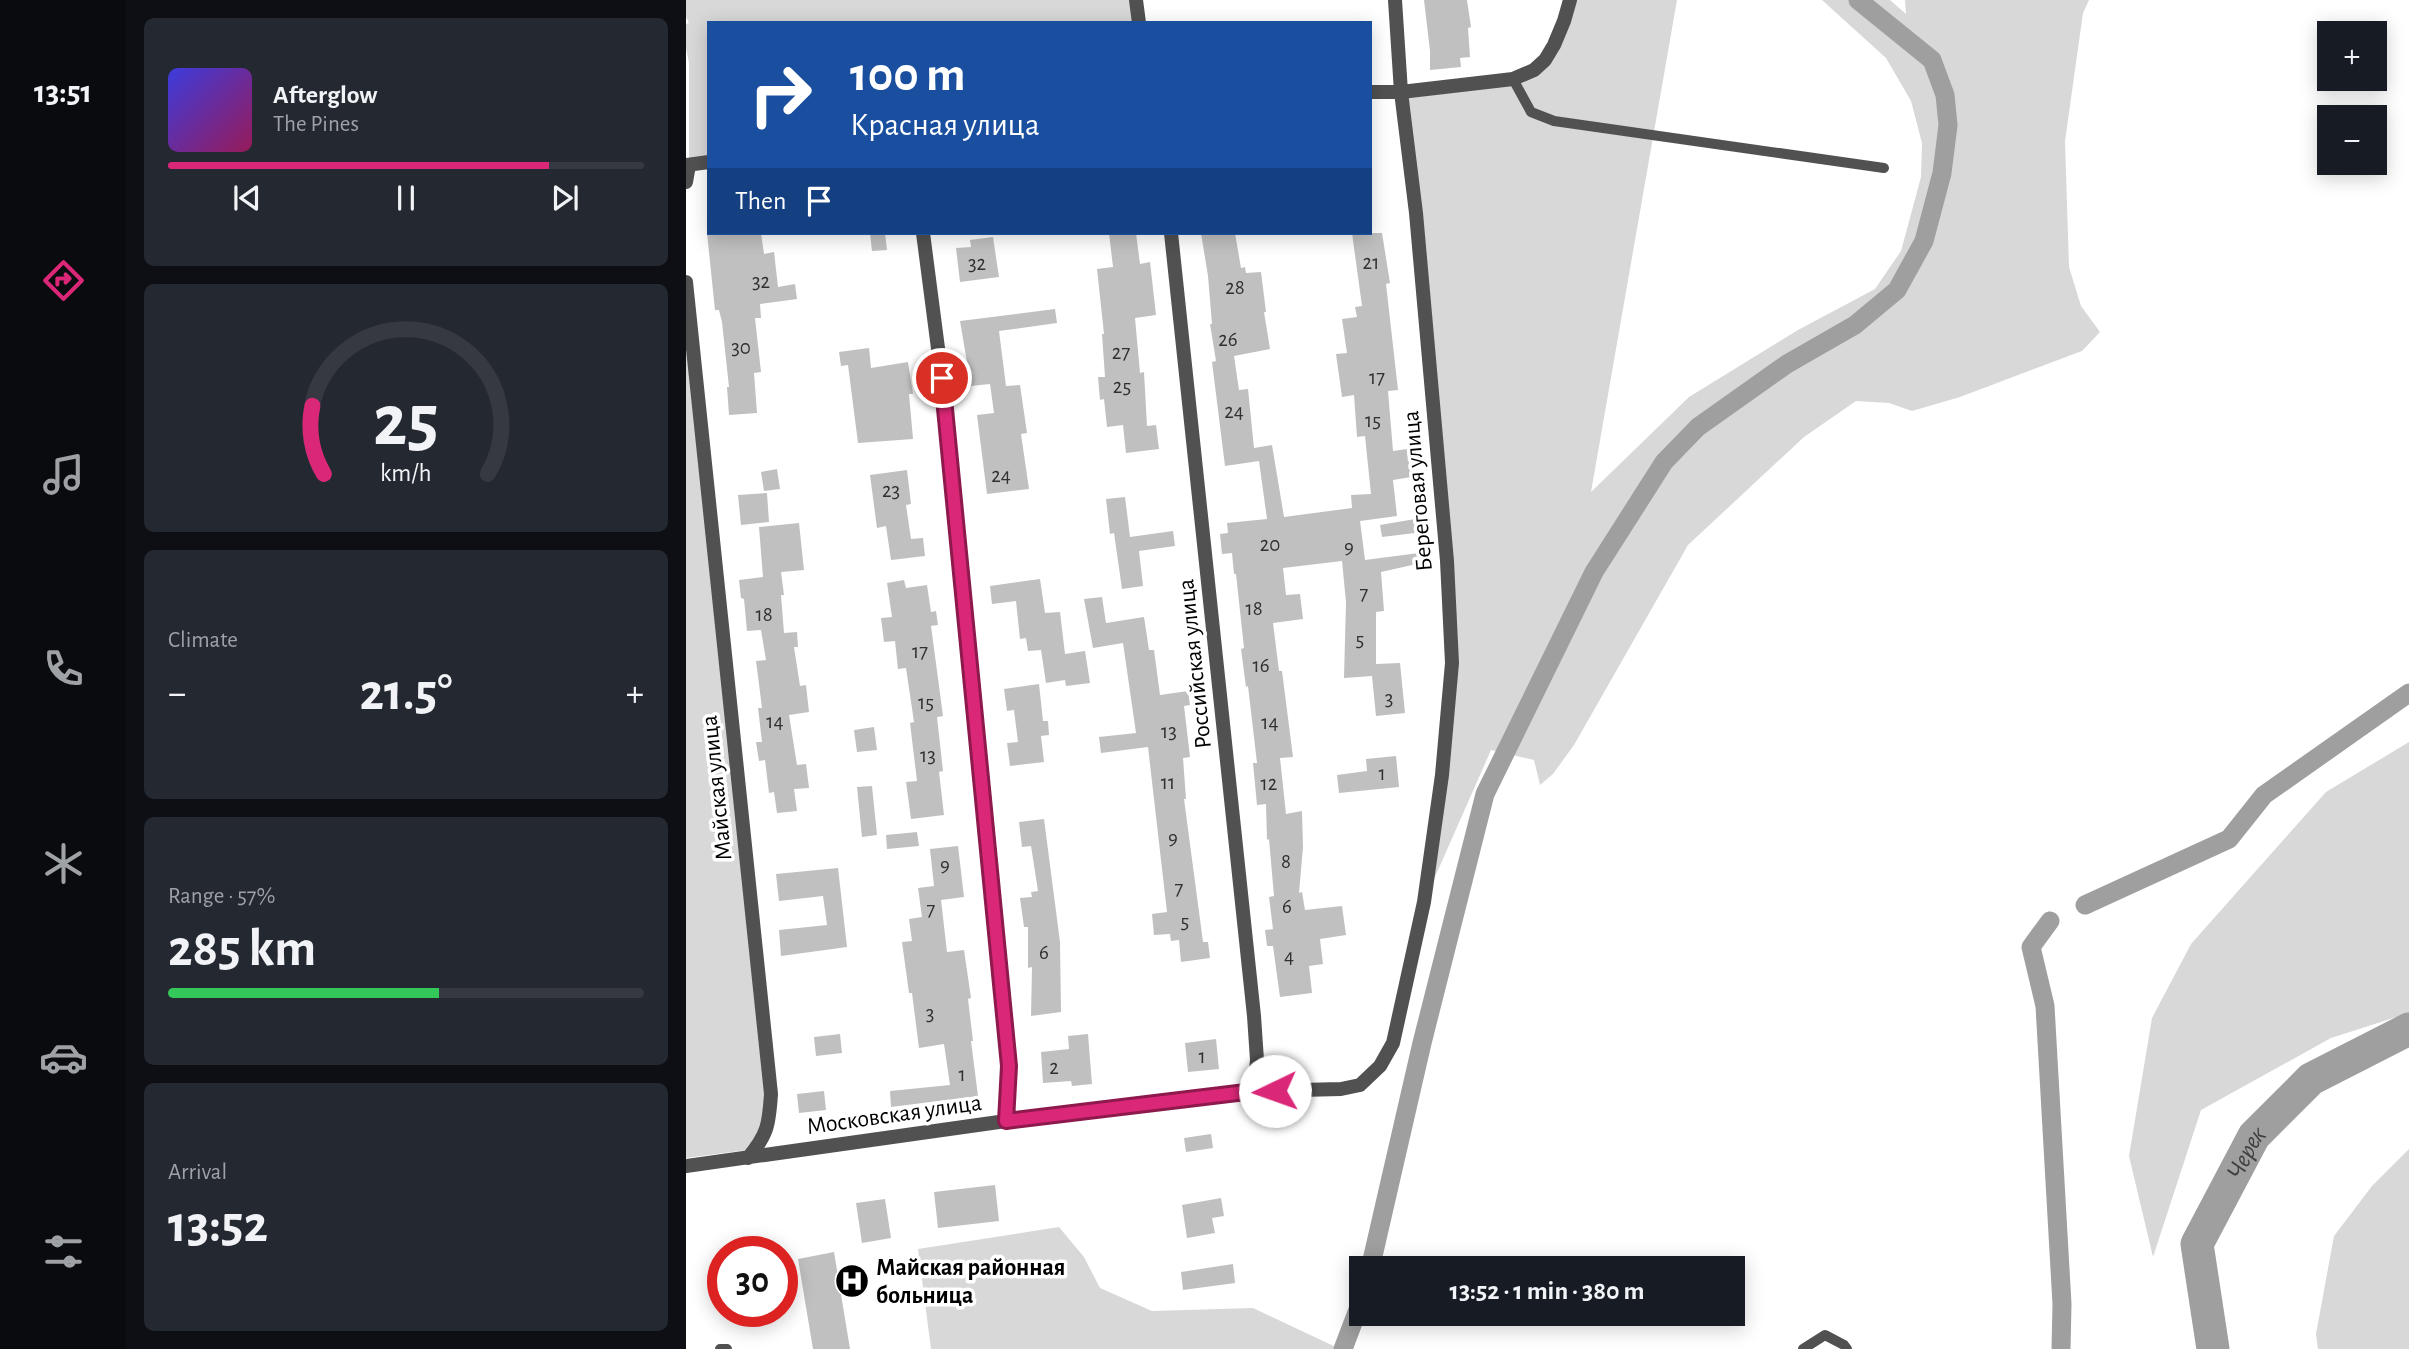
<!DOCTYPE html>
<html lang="en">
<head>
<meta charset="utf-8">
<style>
  :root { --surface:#171b24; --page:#242831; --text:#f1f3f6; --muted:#9ea1a6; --line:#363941; --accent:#db2777 }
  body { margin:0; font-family:"Alegreya Sans",sans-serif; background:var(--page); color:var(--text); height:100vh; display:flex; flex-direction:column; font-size:26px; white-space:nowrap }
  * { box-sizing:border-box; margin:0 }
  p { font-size:23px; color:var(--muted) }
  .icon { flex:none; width:38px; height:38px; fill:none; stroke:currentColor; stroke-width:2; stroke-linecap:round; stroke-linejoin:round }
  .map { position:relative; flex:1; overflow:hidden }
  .sheet { display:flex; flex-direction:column; gap:18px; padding:18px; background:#0d0f14; width:560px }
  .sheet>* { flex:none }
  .top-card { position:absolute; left:21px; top:21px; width:665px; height:214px; border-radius:0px; box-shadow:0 4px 18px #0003; background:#1a4fa0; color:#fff; overflow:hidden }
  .tools { position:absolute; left:1631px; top:21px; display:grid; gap:14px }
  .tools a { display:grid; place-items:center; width:70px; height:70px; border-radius:0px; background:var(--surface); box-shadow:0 4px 18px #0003; font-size:35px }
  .speed { position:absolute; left:21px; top:1236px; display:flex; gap:14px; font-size:35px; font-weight:700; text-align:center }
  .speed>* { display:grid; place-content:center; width:91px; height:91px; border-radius:50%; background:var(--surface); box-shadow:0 4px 18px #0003; line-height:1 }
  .speed .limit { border:10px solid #d22; background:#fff; color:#111 }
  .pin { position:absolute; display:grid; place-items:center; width:60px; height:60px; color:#fff; margin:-30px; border:4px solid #fff; border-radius:50%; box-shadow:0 2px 7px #0007 }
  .me { position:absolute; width:77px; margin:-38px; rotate:267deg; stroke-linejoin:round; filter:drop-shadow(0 0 5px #0008) }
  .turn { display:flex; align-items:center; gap:24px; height:147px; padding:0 28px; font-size:32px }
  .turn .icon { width:91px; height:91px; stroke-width:2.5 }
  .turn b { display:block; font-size:49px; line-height:60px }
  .then { display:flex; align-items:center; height:66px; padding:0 28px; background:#0003; gap:14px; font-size:26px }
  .big { font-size:52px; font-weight:700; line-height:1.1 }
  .sheet .card { flex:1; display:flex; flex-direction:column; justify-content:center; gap:10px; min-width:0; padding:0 24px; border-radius:10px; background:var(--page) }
  .sheet .dial { align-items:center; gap:0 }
  .dial svg { height:182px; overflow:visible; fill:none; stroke:var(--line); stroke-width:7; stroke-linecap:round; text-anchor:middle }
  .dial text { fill:var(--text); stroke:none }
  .song { display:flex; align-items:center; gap:21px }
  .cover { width:84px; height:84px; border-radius:10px; background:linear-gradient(135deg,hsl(240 70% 55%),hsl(330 70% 35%)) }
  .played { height:7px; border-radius:4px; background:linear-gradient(90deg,var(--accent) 80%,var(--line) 80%) }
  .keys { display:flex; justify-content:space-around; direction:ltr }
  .heat { display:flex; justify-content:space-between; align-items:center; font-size:38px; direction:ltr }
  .charge { height:10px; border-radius:5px; background:linear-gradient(90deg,#34c759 57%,var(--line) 0) }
  .trip { position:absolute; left:663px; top:1256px; width:396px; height:70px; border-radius:0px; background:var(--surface); box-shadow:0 4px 18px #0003; font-weight:700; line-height:70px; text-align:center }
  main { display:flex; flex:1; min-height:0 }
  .dock { display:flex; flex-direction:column; width:126px; justify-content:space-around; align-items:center; background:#090b0e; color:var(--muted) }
  .dock .icon { width:49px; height:49px }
  .dock .active { color:var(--accent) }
  .dock b { font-size:32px; color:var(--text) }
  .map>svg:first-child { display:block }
  .green { fill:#d8d8d8 }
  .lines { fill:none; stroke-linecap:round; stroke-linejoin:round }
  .canal { stroke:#9f9f9f; stroke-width:19 }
  .river { stroke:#9f9f9f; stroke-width:33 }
  .building { fill:#c0c0c0 }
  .service { stroke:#515151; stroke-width:10 }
  .minor { stroke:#515151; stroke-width:14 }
  .route-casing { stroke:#8e194d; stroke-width:18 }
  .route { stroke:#db2777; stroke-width:12 }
  .labels { text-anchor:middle; stroke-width:7; stroke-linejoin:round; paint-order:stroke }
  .number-label { font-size:21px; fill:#303030 }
  .street-label { font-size:24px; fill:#000; stroke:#fff }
  .poi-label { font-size:24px; font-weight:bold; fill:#000; stroke:#fff; text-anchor:start }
  .water-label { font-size:26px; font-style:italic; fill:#404040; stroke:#fff }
</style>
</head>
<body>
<main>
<nav class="dock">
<b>13:51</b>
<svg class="icon active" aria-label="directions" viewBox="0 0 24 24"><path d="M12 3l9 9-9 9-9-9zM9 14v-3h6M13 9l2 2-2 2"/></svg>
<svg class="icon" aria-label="music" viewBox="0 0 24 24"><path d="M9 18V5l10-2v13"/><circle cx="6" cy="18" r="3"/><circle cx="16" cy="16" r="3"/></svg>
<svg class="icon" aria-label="phone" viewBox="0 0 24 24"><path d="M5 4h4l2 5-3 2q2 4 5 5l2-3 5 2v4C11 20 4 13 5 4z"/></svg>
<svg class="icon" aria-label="climate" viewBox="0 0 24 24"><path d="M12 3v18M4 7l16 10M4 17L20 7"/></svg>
<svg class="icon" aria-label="car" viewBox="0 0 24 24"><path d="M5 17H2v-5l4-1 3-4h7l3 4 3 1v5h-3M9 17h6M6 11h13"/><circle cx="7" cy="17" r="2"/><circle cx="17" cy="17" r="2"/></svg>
<svg class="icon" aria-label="filters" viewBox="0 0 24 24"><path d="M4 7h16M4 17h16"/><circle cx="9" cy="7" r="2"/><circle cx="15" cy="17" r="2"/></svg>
</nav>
<section class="sheet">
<div class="card">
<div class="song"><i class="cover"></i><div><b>Afterglow</b><p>The Pines</p></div></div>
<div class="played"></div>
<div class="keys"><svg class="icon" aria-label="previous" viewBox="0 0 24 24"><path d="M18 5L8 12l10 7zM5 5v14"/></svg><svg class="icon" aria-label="pause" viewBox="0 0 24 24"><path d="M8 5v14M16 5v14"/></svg><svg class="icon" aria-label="next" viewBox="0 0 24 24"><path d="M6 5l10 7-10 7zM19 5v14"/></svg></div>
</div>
<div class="card dial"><svg viewBox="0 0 100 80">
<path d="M14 69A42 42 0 1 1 86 69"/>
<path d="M14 69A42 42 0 0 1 9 39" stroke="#db2777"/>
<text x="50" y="56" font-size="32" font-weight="700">25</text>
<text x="50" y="72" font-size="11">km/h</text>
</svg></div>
<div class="card"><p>Climate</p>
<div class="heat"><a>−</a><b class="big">21.5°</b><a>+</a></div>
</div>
<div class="card"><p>Range · 57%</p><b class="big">285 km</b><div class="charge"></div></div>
<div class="card"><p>Arrival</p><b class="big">13:52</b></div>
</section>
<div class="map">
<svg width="1723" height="1349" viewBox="0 0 1723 1349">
  <rect width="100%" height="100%" fill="#fff"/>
  <path class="green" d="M0 0H450L453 23H23V162L3 165V63L0 48V24L3 23 0 17Z
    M884 0H991L905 492 1003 397 1112 330 1189 289 1215 251 1235 177 1236 143 1225 101 1200 58 1136 0H1204L1220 14 1219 0H1403L1397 13 1379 141 1383 267 1395 306 1414 332 1396 351 1274 397 1226 411 1203 403 1170 401 1118 437 1002 545 888 745 867 774 854 785 848 760 805 750 738 902 766 663 715 92 848 70Z
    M0 337 85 1094 69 1149 0 1158Z
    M1723 742V1013L1645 1038 1515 1110 1467 1257 1443 1156 1466 1018 1505 944 1640 792Z
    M1723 1149V1349H1632L1630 1334 1648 1236 1686 1186Z
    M373 1227 398 1257 414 1288 466 1311 567 1308 654 1349H245L232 1249Z"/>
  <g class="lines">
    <path class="canal" d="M1399 905 1543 839 1578 795 1723 693
      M1364 921 1345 947 1359 1006 1376 1304 1375 1349
      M684 1269 736 1043 799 794 908 572 978 462 1012 427 1101 364 1169 325 1211 290 1238 241 1256 173 1262 125 1259 95 1246 60 1172 0
      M657 1349 676 1299"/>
    <path class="river" id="s1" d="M1527 1349 1511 1244 1568 1136 1625 1079 1723 1029"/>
  </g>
  <path class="building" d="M738 0H781L785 27 782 28 784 57 774 58 775 67 744 70V51Z
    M21 233H75L78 254 88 252 92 287 109 284 111 299 74 304 75 318H69L75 372 68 373 71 413 43 415 41 387H43L36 322 33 310H29Z
    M184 233H199L201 250 186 251Z
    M423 233H450L454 264 464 262 470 315 449 318 454 373 458 372 461 426 470 425 473 449 440 453 437 425 421 427 418 399 414 400 412 377H419L416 334H418L411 269 427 267Z
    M515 233H549L555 268 559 267 560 273 575 272 580 312H578L584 349 548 356 553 390 562 389 568 448 586 445 598 517 666 508 665 495 685 494 679 436 671 437 668 395 656 397 650 354 661 353 656 319 671 317 669 307 676 306 666 233H696L704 283 700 284 712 390 702 391 707 451 721 449 725 477 707 480 711 516 674 521 679 560 733 553 735 563 695 572 698 611 690 612V664L714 663 719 713 690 716 686 676 658 678 660 602 656 561 597 568 600 595 614 594 617 619 587 623 593 671H596L607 757 594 758 600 814 616 811 617 847 613 893 616 892 619 910 656 906 660 935 634 939 637 964 623 966 626 993 594 997 587 946H581L579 930 587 929 583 897 588 896 583 839 581 840 580 804 571 805 567 763H571L562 686 560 687 555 649 558 648 550 574H548L546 553 536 554 534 534 542 533 541 523 581 519 573 461 539 466 526 362 530 361 524 324H526L522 276Z
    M307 237 313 277 274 282 270 248 285 247 284 240Z
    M369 309 371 323 313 331 320 386 334 385 341 433 335 434 343 489 301 494 291 415 308 413 304 384 285 386 274 321Z
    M183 348 185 368 222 362 227 394H223L227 439 172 443 162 365 155 366 153 352Z
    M91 469 94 489 78 491 75 472Z
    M221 470 225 504 220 505 225 539 237 538 239 556 205 560 200 526 191 528 184 475Z
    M81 493 83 522 55 525 52 495Z
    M439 497 444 537 487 531 489 546 453 551 457 586 436 589 428 533 424 534 420 499Z
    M735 518 737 532 696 537 694 525Z
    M113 523 118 570 95 572 98 595H95L98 633 111 632 112 647H108L114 686 120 685 123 712 103 715 111 765 120 764 123 788 108 789 111 811 91 813 88 792 83 793 79 760 73 761 70 742H76L72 708H76L70 661 80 660 75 630 61 631 58 599 55 598 53 580 77 577 73 527Z
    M354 579 359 613 374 612 379 654 399 651 404 683 380 686 379 680 360 683 355 650 342 651 340 638 334 639 330 601 306 604 304 586Z
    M218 580 220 588 241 585 245 612 250 611 252 625 245 626 257 716 251 717 257 771 253 772 258 815 225 819 220 782 231 781 224 723 228 722 220 668 212 669 209 641 198 642 195 618 206 617 201 583Z
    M416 597 420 623 458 617 463 650H468L474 695 502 691 504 705 498 706 504 757 497 758 500 799H498L517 942H522L524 958 495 962 493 940 485 941 484 934 468 935 466 914 481 912 462 747 415 753 413 737 450 733 437 643 407 648 398 599Z
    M353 684 357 721H362L363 735 355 736 358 762 324 766 321 743 332 742 328 710 321 711 318 689Z
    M188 727 191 750 171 752 168 730Z
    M710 756 713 787 653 793 651 775 681 771 680 759Z
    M186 786 191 835 176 837 171 787Z
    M358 819 374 942 375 1012 345 1016 346 967 342 968V927H338L334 898 346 897 345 892 352 891 345 846 336 847 333 822Z
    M231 832 233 846 201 849 200 835Z
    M272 846 278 897 255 900 261 952 278 950 285 998 282 999 287 1041H285L292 1096 205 1107 204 1091 264 1085 258 1044 233 1048 226 993H223L216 942 226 941 223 919 236 917 232 888 248 886 244 849Z
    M152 868 161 947 95 956 93 930 141 925 137 896 93 901 90 874Z
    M154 1034 156 1053 130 1056 128 1037Z
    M402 1034 406 1084 386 1086 385 1081 357 1083 355 1052 383 1049 382 1036Z
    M530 1039 533 1069 502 1072 499 1043Z
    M138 1091 140 1110 113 1113 111 1094Z
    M525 1134 527 1148 500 1152 498 1138Z
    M309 1185 313 1221 252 1228 248 1192Z
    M535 1198 538 1216 526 1218 529 1233 501 1238 496 1205Z
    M199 1199 205 1238 176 1243 170 1203Z
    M148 1252 164 1349H127L112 1259Z
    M547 1264 549 1283 497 1290 495 1272Z"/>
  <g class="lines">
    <path class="service" d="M827 79 845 112 868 121 1198 168
      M34 1349H41
      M1117 1349 1139 1335 1158 1345 1161 1349"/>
    <path class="minor" d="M450 0 453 23
      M684 92H715L709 0
      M0 165 23 162
      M0 182 3 165
      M237 233 259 402 303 846 323 1066 320 1121
      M485 233 568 1016 571 1060 568 1091
      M0 282 85 1094C83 1124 82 1134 62 1158
      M0 1166 320 1121 568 1091 655 1089 674 1085 694 1066 707 1043 738 902 756 775 766 663 761 561 730 213 715 92 827 79 848 70 859 60 868 45 878 21 884 0"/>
  </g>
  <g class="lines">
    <g class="route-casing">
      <path id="route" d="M256 378 323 1066 320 1121 568 1091H589"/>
    </g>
    <use href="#route" class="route"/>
  </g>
  <defs>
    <g id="hospital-disc" transform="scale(1.75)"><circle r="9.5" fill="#000" stroke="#fff"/><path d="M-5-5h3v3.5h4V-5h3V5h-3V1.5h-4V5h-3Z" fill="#fff"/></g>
  </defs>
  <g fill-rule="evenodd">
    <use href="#hospital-disc" x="166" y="1281"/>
  </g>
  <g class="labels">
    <g class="number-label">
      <text x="685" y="269">21</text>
      <text x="291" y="270">32</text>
      <text x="75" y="288">32</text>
      <text x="549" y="294">28</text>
      <text x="542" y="346">26</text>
      <text x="55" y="354">30</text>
      <text x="435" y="359">27</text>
      <text x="691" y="384">17</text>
      <text x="436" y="393">25</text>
      <text x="548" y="418">24</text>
      <text x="687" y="427">15</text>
      <text x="315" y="482">24</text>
      <text x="205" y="497">23</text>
      <text x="584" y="551">20</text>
      <text x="663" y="553">9</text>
      <text x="678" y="600">7</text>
      <text x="568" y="615">18</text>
      <text x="78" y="621">18</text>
      <text x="674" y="646">5</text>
      <text x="234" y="658">17</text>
      <text x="575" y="672">16</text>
      <text x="703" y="705">3</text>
      <text x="240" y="709">15</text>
      <text x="89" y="728">14</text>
      <text x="584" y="729">14</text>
      <text x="483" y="738">13</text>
      <text x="242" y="762">13</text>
      <text x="696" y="780">1</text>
      <text x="482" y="789">11</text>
      <text x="583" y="790">12</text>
      <text x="487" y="844">9</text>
      <text x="600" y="868">8</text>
      <text x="259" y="871">9</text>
      <text x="493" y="895">7</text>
      <text x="601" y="913">6</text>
      <text x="245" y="916">7</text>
      <text x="499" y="928">5</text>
      <text x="358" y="959">6</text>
      <text x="603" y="963">4</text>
      <text x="244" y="1020">3</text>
      <text x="516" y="1063">1</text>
      <text x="368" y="1074">2</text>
      <text x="276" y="1081">1</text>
    </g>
    <g class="street-label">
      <text transform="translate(731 491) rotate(-95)" y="8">Береговая улица</text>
      <text transform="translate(508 664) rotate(-96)" y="8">Российская улица</text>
      <text transform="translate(30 788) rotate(-96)" y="8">Майская улица</text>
      <text transform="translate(208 1114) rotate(-8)" y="8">Московская улица</text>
    </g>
    <g class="poi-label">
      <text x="190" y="1275">Майская районная<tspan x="190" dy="28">больница</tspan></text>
    </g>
    <g class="water-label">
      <text dy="9" stroke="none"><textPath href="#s1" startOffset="210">Черек</textPath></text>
    </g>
  </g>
</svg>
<div class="tools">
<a>+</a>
<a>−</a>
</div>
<div class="speed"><div class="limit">30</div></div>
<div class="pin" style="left:256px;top:378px;background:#d93025"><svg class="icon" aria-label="arrive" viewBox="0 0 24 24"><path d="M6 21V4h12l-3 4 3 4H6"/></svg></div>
<svg class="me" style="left:589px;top:1091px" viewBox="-20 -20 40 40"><circle r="19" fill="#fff"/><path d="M0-13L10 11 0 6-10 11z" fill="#db2777"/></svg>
<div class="trip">13:52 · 1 min · 380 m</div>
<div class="top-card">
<div class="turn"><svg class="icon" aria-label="right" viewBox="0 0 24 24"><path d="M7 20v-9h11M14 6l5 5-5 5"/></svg><div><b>100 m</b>Красная улица</div></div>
<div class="then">Then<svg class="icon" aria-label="arrive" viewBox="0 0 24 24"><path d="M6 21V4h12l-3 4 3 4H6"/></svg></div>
</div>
</div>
</main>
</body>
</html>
